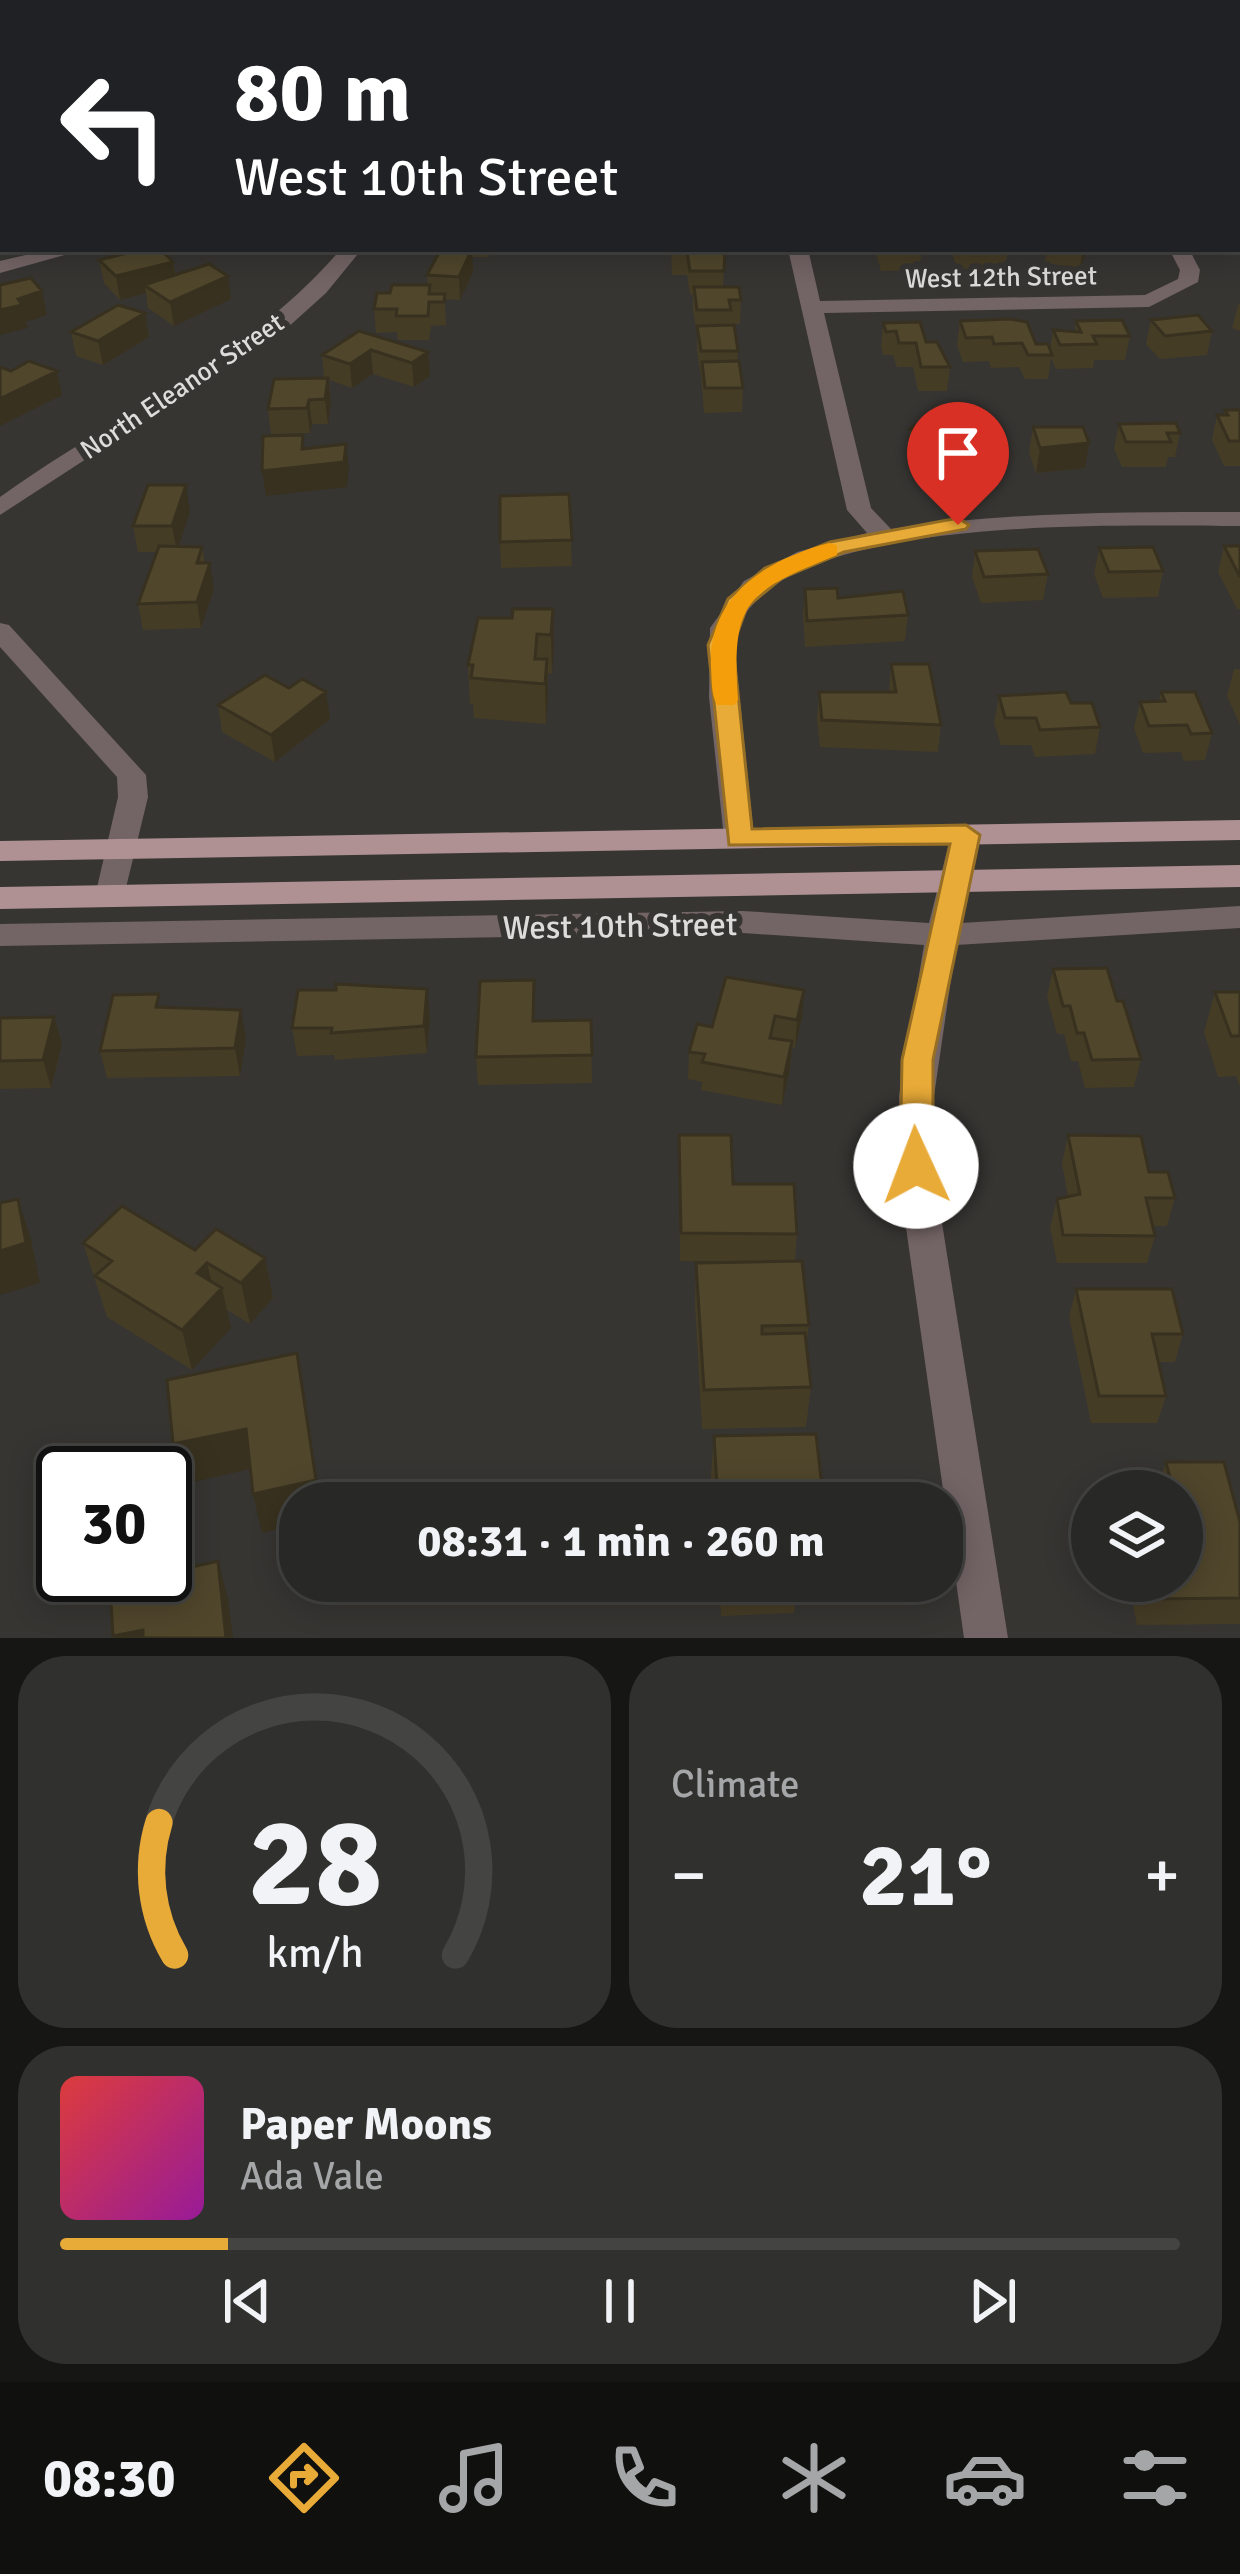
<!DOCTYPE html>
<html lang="en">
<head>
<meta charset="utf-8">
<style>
  :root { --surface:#282826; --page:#30302e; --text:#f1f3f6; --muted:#a5a6a7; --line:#444443; --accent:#e9ab38 }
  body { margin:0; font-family:Signika,sans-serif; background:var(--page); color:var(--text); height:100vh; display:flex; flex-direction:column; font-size:45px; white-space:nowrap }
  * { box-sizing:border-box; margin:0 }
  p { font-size:39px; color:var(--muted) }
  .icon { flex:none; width:66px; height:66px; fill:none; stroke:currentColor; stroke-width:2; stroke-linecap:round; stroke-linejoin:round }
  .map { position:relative; height:1638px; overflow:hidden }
  .details { display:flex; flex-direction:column; gap:18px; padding:18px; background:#161615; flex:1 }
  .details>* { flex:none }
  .banner { position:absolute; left:0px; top:0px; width:1242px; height:252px; box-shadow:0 6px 30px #0003,0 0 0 3px var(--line); background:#202124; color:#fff; overflow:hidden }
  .buttons { position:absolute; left:1071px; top:1470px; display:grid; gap:24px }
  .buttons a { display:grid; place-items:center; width:132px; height:132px; border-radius:50%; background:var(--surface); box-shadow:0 6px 30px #0003,0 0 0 3px var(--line); font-size:60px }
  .speed { position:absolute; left:36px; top:1446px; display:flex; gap:24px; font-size:60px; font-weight:700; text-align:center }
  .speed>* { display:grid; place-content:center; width:156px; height:156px; border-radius:50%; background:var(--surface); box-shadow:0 6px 30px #0003,0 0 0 3px var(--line); line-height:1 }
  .speed .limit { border:6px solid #111; border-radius:18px; background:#fff; color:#111 }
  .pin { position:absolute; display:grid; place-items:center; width:102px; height:102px; color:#fff; margin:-123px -51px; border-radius:50% 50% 50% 0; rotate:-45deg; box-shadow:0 0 12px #0007 }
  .pin .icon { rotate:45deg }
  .me { position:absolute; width:132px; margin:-66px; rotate:358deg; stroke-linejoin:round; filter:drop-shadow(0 0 9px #0008) }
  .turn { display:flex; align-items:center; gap:42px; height:252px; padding:0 36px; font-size:54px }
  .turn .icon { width:156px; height:156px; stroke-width:2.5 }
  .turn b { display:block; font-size:84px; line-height:102px }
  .big { font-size:90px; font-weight:700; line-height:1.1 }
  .details .card { flex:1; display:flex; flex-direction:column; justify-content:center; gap:18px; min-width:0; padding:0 42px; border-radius:48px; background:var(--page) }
  .details .dial { align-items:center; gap:0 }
  .dial svg { height:312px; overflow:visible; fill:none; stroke:var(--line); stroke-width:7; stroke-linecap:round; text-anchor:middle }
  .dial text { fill:var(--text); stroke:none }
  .song { display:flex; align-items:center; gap:36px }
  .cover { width:144px; height:144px; border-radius:18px; background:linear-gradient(135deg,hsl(0 70% 55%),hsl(300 70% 35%)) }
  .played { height:12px; border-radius:6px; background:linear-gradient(90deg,var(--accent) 15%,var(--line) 15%) }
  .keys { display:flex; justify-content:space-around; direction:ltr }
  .heat { display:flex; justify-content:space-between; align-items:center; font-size:66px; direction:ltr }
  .details .tiles { flex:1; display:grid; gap:18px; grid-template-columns:1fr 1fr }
  .card:last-child { grid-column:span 2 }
  .trip { position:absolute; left:279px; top:1482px; width:684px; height:120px; border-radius:48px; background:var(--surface); box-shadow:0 6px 30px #0003,0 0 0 3px var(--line); font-weight:700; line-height:120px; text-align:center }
  .menu { display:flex; height:192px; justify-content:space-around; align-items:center; background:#10100f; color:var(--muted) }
  .menu .icon { width:84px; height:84px }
  .menu .selected { color:var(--accent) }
  .menu b { font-size:54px; color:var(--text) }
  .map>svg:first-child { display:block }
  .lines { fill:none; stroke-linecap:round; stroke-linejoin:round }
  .street { fill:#736465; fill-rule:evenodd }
  .primary { fill:#af9193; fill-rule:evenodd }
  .wall { fill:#453c26 }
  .shaded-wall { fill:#38311f }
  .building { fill:#50462c; stroke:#38311f; stroke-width:3 }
  .route { fill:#e9ab38; stroke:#976f24; stroke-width:3 }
  .slow { fill:#f59e0b }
  .labels { text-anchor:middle; stroke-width:12; stroke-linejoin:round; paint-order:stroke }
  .far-street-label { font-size:27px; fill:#dddcda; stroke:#363532 }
  .street-label { font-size:33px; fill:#dddcda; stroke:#363532 }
</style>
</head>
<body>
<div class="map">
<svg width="1240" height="1638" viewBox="0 0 1240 1638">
  <rect width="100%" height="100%" fill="#363532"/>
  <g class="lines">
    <path class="street" d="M116 0H132L114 3Z
      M1239 36H1240V46H1239Z
      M0 81H3V91H0Z
      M1239 161H1240V173H1239Z
      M51 249H86L0 273V261Z
      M341 249H362L326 293 286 329 0 515V497C115 414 248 358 341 249Z
      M788 249H808L820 301 1145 295 1178 279 1180 270 1169 249H1189L1200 270 1198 282 1149 307 824 313 871 508 891 529C1007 512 1123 512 1240 512V526C1137 527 753 508 734 644L754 838 739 848 724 838 709 697 710 628 744 581 797 552 867 533 847 510Z
      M0 623 9 625 146 775 148 797 122 904 111 907 95 896 118 797 117 777 0 647Z
      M966 825 981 835 961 923 1240 906V928L956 945 934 1096 936 1185 1008 1638H964L900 1185 899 1096 924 945 743 933 0 946V924L743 911 929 923 951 835Z"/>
    <path class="primary" d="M1240 820V840L0 861V841Z
      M1240 865V887L0 909V887Z"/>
  </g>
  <path class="wall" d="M1022 0H1077L1076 3H1022Z
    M1081 0H1126V3H1081Z
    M1140 0H1186V3H1140Z
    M441 249H490L489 257H472L473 272 460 300 445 299 446 325 431 326 429 340H398L397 332 376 333 374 309 390 293 428 285 427 275Z
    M671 249 725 250 723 287 741 300 740 324H730V326L738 351 737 361 743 388 742 412 704 413 701 375 697 350V334L693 310V294H690L687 275H672Z
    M875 249H929V252H922L920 261H914L913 270 881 271Z
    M953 249H1008L1005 270 957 269 953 255Z
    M1047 249H1088L1080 268 1045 263Z
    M99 260 173 262 176 275 231 299 174 326 148 308 146 293 120 300 104 283Z
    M1240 304V331L1232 328 1238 305Z
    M145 313 149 337 103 365 76 356 71 332Z
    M1151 320 1212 331 1207 355 1160 359 1146 344Z
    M960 321 1050 350 1053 330 1075 331 1076 321 1130 336 1125 360H1094L1093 368 1056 369 1051 358 1048 379H1025L1019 367 991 368 989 361 963 362 957 345Z
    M883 323 926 342 950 367 947 391H918L913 367H897L893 355H883L881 347Z
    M359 331 428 352 430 376 414 387 373 374 352 388 329 380 331 403 328 424H312L310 433 271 434 268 409 324 378 322 355Z
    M1225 410H1240V466H1224L1212 440 1217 415H1223Z
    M967 419 966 426 975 456 955 472 908 454 910 429Z
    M1119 424 1180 433 1175 457H1168L1166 467H1122L1114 449Z
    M1033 427 1089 443 1085 468 1036 473 1029 452Z
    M569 494 572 566 501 568 500 542Z
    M190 511 178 546 202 547 205 563 214 588 201 628 143 630 138 604 157 552H138L133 526Z
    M1224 546H1240V609H1237L1218 572Z
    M1099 548 1163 571 1158 597 1103 598 1094 574Z
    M975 551 1048 574 1043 600 981 603 972 577Z
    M805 589 908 615 905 641 805 647 803 615Z
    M553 609 554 648 552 674 548 673 546 724 474 718 473 704H470L468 665 512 618Z
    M891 664 941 725 938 752 820 747 817 719 819 692H889Z
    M1234 669H1240V725L1227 696Z
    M1161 692 1212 733 1205 760 1184 761 1181 752 1143 753 1134 728 1140 702 1159 701Z
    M999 696 1071 703 1100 727 1095 754 1035 757 1031 745H1001L994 723Z
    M218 705 330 719 275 762 222 732Z
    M1053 969 1117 1001 1141 1059 1134 1087 1085 1088 1078 1061H1071L1064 1034H1057L1047 997Z
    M427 989 430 1016 427 1053 335 1060 334 1055 297 1056 292 1028Z
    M804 990 802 1018 795 1048 792 1047 790 1069 782 1105 701 1090 702 1082 688 1079 689 1052 712 1027Z
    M1215 992H1240V1087L1236 1076 1218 1077 1204 1032Z
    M162 1007 246 1038 240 1076 107 1078 100 1051Z
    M54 1017 62 1044 51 1088 0 1089V1018Z
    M535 1020H591L592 1083 478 1085 476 1057Z
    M679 1135 733 1184 797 1234 795 1261 809 1325 806 1346 811 1387 806 1427 702 1429 695 1304 696 1263 772 1262 680 1261Z
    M1068 1135 1149 1172 1175 1198 1167 1226H1153L1155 1236 1147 1263H1057L1050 1227 1057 1199 1068 1197 1062 1163Z
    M83 1243 195 1250 265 1258 273 1298 250 1324 227 1310 231 1328 192 1370 107 1317Z
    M1076 1289 1183 1334 1175 1362H1158L1166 1396 1157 1423H1091L1069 1317Z
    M714 1436 822 1487 820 1503H713L711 1475Z
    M1166 1462 1240 1522V1624L1137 1625 1128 1581H1182V1491H1157V1489Z
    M719 1581H798L794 1613 721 1616Z"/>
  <path class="shaded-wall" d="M0 19H3V45L0 46Z
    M3 108V130L0 131V109Z
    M472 249 473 272 460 300 459 277Z
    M1083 249H1088L1080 268Z
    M173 262 177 285H144L146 293 120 300 116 276Z
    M228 276 231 299 174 326 170 302Z
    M42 291 47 315 26 322 28 328 0 335V310L18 299Z
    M145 313 149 337 103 365 98 341Z
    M371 350 373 374 352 388 350 364Z
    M428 352 430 376 414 387 412 363Z
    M57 371 62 395 0 426V399Z
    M328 378 331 403 328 424 325 399Z
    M309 400 312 424 310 433 307 408Z
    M967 419 963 443 979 431 975 456 955 472 960 424Z
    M303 435 306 460 346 444 349 469 347 487 266 496 262 471 302 449Z
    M1089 443 1085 468 1036 473 1040 448Z
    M186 485 190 511 177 552 172 526Z
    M210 563 214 588 201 628 197 602Z
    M553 609 554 648 552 674 551 635Z
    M547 659 548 698 546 724 545 684Z
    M326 692 330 719 275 762 271 735Z
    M427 989 430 1016 427 1053 424 1026Z
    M804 990 802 1018 795 1048 797 1020Z
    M241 1010 246 1038 240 1076 235 1048Z
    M54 1017 62 1044 51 1088 43 1060Z
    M792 1041 790 1069 782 1105 784 1077Z
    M18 1199 31 1239 40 1283 0 1295V1251Z
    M265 1258 273 1298 250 1324 241 1283Z
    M207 1263 215 1296 222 1288 231 1328 192 1370 182 1330 197 1273Z
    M297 1353 321 1503H300V1524L262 1533 253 1494Z
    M246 1429 255 1468 184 1484 173 1444Z
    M218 1561 228 1599 233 1638H226Z
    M143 1630 146 1638H114L113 1636Z"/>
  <path class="building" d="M176 0H210L209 3H175Z
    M259 0H310V3H258Z
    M327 0H377V3H326Z
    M397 0H450L396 2Z
    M466 0H519V3H466Z
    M525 0H575L576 3H525Z
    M607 0H646V3H607Z
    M907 0H943L944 3 908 2Z
    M1202 0H1239L1240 8 1239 3H1204Z
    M160 249 173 262 116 276 99 260 136 251Z
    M441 249H472L459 277 427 275Z
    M672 249 725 250 724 271H690L687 252H672Z
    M209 264 228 276 170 302 144 285Z
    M31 278 42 291 18 299 22 305 0 310V285Z
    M392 285H430L429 294H445L444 302H429L428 316H396L397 309H374L377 293H390Z
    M694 287H739L741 300H729L731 310H697Z
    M118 305 145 313 98 341 71 332Z
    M1198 315 1212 331 1165 336 1151 320Z
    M1010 319 1027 322 1036 344H1048L1052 355H1028L1022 343 994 344 992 337 966 338 960 321Z
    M1122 320 1130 336H1093L1097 344 1060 345 1053 330 1081 332 1076 321Z
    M920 322 926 342H937L950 367H921L916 343H899L896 331 886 332 883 323Z
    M734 325 738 351H701L697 326Z
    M359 331 428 352 412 363 371 350 350 364 322 355Z
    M29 361 57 371 0 399V367L11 371Z
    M739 361 743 388H705L702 362Z
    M328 378 325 399 309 400 307 408 268 409 274 379Z
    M938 409 967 419 960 424 979 431 959 447 910 429Z
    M1225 410H1240V441H1229L1217 415H1228Z
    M1176 423 1180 433H1167L1171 442H1126L1119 424Z
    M1033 427H1083L1089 443 1040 448Z
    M303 435 302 449 346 444 344 462 262 471 263 436Z
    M148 485H186L172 526H133Z
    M569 494 572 540 500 542V496Z
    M159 546 202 547 197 563H210L197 602 138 604Z
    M1224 546H1240V577Z
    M1153 547 1163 571 1109 572 1099 548Z
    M1038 549 1048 574 984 577 975 551Z
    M837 588 838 598 903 591 908 615 807 621 805 589Z
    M513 609H553L551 635 537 634 535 659H547L545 684 471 678 473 665H468L478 618H512Z
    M891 664H929L941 725 822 720 819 692H896Z
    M265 675 289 688 302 679 326 692 271 735 218 705Z
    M1066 692 1071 703H1092L1100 727 1040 730 1036 718H1005L999 696Z
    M1161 692H1195L1212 733 1191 734 1187 725 1149 726 1140 702 1165 701Z
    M1107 968 1117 1001H1123L1141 1059 1092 1060 1084 1033H1077L1070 1006H1063L1053 969Z
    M726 977 804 990 797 1020 775 1016 770 1038 792 1041 784 1077 702 1062 705 1054 689 1052 697 1024 712 1027Z
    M534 980 533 1021 591 1020 592 1055 476 1057 480 981Z
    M336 984 427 989 424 1026 331 1033 332 1028H292L298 990H336Z
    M1215 992H1240V1036H1231Z
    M159 994 156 1007 241 1010 235 1048 100 1051 113 995Z
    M54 1017 43 1060 0 1061V1018Z
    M679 1135H731L733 1184H794L797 1234 681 1233Z
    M1068 1135 1141 1136 1149 1172H1168L1175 1198H1146L1155 1236 1063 1235 1057 1199 1080 1194Z
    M18 1199 26 1243 0 1251V1203Z
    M122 1206 195 1250 216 1229 265 1258 241 1283 207 1263 197 1273 222 1288 182 1330 95 1276 112 1261 83 1243Z
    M802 1261 809 1325 762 1326V1334L805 1333 811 1387 704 1390 696 1263Z
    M1076 1289H1172L1183 1334H1152L1166 1396H1099Z
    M297 1353 316 1480 253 1494 246 1429 173 1444 167 1380Z
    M816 1434 822 1487 790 1488 792 1503H718L714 1436Z
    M1166 1462H1224L1240 1522V1598L1146 1599 1142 1581H1182V1491H1173Z
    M218 1561 226 1638H143V1630L113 1636 110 1585 155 1575H165V1573Z"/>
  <path class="route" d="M958 518 969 525 966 529 844 552 782 578 747 607 733 645 752 829 966 825 980 835 933 1060V1166L928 1176H905L900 1166 902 1060 950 844 729 845 708 645 728 599 765 568 830 542Z"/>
  <path class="slow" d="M829 543 837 545V555C747 592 731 599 738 700L734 705H717C711 694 712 681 711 668 707 597 765 560 829 543Z"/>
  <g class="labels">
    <g class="far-street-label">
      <text transform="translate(1001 277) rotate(-1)" y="9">West 12th Street</text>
      <text transform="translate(182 386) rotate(-34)" y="9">North Eleanor Street</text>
    </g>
    <g class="street-label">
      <text transform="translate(620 925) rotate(-1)" y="12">West 10th Street</text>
    </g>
  </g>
</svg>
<div class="buttons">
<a><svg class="icon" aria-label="layers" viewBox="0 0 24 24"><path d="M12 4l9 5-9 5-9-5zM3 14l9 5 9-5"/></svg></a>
</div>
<div class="speed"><div class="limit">30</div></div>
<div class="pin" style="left:958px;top:525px;background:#d93025"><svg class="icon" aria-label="arrive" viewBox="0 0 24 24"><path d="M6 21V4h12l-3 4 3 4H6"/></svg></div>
<svg class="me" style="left:916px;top:1166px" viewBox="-20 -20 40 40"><circle r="19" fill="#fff"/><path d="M0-13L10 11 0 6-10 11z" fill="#e9ab38"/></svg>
<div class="trip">08:31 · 1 min · 260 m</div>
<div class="banner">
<div class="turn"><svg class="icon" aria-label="left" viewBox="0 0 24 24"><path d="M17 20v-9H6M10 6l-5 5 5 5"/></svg><div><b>80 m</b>West 10th Street</div></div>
</div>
</div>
<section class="details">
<div class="tiles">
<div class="card dial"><svg viewBox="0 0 100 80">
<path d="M14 69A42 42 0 1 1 86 69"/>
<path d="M14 69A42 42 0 0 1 10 35" stroke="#e9ab38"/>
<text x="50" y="56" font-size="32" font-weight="700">28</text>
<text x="50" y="72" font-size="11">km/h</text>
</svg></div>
<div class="card"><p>Climate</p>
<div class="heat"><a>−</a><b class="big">21°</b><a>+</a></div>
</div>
<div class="card">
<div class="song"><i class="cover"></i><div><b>Paper Moons</b><p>Ada Vale</p></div></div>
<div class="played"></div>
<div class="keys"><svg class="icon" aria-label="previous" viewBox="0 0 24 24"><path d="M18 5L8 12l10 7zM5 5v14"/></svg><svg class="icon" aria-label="pause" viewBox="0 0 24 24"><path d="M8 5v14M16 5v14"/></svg><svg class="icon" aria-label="next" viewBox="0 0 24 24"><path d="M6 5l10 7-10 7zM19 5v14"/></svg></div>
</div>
</div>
</section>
<nav class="menu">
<b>08:30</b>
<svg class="icon selected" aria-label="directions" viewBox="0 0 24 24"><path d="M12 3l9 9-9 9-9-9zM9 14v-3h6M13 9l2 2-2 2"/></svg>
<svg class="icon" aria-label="music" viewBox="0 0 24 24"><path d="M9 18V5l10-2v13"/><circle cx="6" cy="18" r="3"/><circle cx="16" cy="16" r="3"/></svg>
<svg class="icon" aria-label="phone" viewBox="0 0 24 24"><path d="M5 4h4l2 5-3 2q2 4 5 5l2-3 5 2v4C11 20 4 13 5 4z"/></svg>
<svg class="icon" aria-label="climate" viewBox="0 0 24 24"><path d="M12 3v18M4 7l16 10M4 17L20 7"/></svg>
<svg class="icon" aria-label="car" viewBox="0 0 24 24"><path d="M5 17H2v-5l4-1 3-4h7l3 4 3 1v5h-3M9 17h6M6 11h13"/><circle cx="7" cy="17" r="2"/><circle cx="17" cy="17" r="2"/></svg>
<svg class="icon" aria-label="filters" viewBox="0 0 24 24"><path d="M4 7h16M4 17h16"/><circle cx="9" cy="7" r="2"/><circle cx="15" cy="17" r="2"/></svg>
</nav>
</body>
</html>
